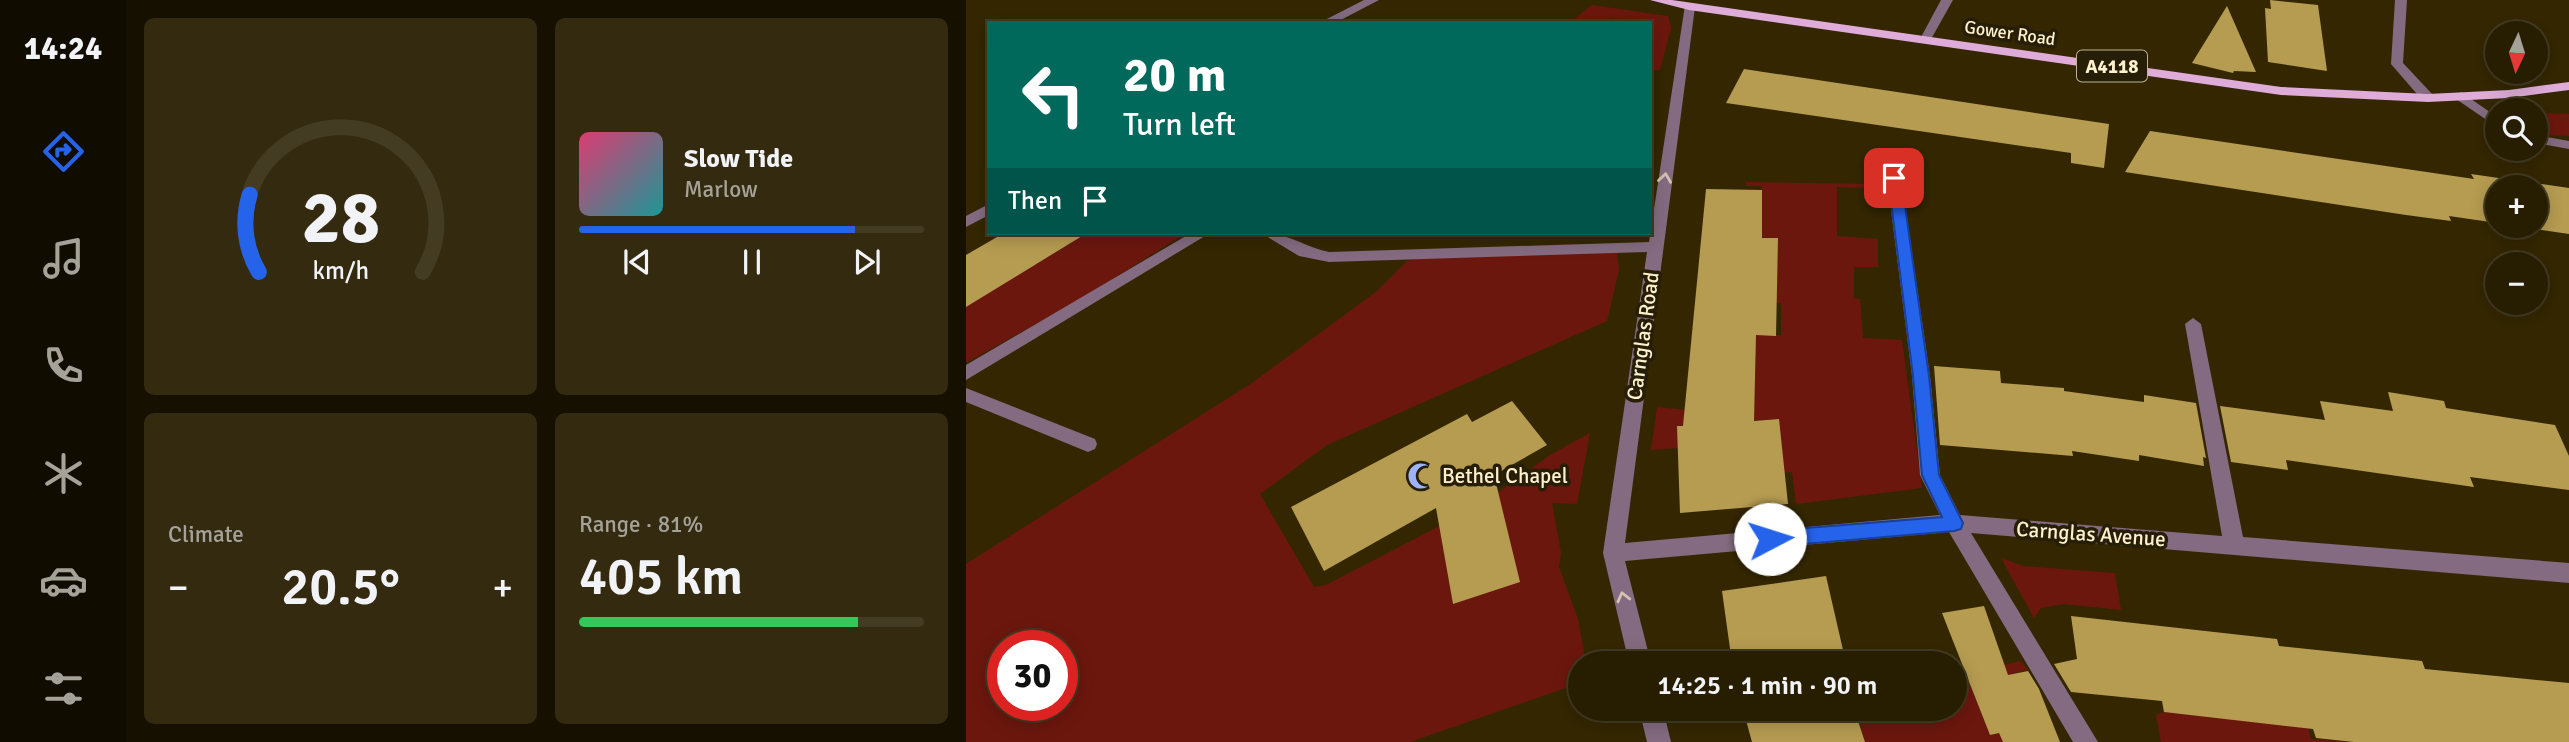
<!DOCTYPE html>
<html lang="en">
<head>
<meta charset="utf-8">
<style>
  :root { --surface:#271d00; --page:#332a0f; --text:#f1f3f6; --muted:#a4a299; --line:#433b22; --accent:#2563eb }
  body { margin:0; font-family:Signika,sans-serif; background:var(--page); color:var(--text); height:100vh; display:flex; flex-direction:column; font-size:26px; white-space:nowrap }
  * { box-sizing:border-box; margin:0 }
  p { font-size:23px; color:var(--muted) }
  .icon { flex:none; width:38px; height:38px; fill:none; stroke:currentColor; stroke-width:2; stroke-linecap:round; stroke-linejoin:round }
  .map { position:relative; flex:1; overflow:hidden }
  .sheet { display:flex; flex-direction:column; gap:18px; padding:18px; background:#151000; width:840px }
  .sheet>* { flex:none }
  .guide { position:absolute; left:21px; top:21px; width:665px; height:214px; border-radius:0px; box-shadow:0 4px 18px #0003,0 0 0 2px var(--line); background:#00695c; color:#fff; overflow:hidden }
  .needle { width:46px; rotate:184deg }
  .fabs { position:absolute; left:1519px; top:21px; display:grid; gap:14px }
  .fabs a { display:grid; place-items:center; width:63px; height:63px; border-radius:50%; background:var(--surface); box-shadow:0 4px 18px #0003,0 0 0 2px var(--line); font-size:35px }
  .speed { position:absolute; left:21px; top:630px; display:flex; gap:14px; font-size:35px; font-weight:700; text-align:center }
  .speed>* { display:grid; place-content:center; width:91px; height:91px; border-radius:50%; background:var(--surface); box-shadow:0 4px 18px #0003,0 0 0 2px var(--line); line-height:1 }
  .speed .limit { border:10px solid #d22; background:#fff; color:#111 }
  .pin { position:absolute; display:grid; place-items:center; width:60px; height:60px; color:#fff; margin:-30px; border-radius:14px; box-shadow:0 4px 10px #0006 }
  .me { position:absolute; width:77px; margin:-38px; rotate:85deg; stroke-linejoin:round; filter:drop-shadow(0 0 5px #0008) }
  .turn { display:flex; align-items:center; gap:24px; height:147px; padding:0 21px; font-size:32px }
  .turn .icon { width:91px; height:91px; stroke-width:2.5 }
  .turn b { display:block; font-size:49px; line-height:60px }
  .then { display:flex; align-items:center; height:66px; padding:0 21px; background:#0003; gap:14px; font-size:26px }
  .big { font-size:52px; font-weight:600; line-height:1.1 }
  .sheet .widget { flex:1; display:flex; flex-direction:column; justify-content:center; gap:10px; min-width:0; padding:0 24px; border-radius:10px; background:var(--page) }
  .sheet .dial { align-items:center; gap:0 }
  .dial svg { height:182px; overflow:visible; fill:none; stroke:var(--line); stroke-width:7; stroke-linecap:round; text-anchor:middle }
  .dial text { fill:var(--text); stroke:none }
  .song { display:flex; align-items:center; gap:21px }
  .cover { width:84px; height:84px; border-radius:10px; background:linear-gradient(135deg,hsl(340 70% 55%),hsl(180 70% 35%)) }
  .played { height:7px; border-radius:4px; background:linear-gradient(90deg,var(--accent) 80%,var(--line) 80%) }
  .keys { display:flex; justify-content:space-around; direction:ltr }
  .heat { display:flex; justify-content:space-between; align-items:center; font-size:38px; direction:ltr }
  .charge { height:10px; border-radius:5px; background:linear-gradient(90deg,#34c759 81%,var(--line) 0) }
  .sheet .tiles { flex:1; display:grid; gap:18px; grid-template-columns:repeat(2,1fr) }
  .trip { position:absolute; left:602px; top:651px; width:399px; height:70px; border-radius:35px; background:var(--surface); box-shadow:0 4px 18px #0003,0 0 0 2px var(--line); font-weight:600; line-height:70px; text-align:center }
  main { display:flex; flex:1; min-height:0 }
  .tab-bar { display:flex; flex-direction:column; width:126px; justify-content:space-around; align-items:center; background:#100c00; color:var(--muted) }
  .tab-bar .icon { width:49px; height:49px }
  .tab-bar .selected { color:var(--accent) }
  .tab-bar b { font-size:32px; color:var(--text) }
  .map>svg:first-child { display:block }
  .green { fill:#6c170e; fill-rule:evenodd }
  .building { fill:#b69c51 }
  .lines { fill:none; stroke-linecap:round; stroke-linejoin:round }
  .minor { fill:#846b81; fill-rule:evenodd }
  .major { fill:#dfacd9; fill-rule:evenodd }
  .oneway { stroke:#d4c2b2 }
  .route { fill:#2563eb; stroke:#184099; stroke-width:2 }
  .labels { text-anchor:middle; stroke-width:7; stroke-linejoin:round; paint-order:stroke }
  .far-street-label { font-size:18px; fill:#fff1cd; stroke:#271e07 }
  .shield { fill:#271e07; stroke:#beb292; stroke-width:2 }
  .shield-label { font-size:19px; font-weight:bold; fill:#fff1cd }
  .street-label { font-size:21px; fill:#fff1cd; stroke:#271e07 }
  .poi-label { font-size:21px; fill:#fff1cd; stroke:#271e07; text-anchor:start }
</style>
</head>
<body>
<main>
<nav class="tab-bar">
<b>14:24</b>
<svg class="icon selected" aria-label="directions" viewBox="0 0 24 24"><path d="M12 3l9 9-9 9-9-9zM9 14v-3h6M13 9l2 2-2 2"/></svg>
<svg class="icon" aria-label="music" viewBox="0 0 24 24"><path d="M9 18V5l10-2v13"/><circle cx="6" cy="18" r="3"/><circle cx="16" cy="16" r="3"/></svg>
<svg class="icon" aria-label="phone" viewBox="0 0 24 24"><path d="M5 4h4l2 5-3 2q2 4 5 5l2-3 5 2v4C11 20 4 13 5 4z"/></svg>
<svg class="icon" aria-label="climate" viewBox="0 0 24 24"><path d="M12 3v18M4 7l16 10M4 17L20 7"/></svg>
<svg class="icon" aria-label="car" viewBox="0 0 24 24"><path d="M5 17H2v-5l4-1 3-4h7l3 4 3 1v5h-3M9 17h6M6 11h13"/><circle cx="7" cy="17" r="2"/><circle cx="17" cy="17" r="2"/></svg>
<svg class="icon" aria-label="filters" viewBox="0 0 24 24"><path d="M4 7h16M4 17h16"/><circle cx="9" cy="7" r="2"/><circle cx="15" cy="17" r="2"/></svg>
</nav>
<section class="sheet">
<div class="tiles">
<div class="widget dial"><svg viewBox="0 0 100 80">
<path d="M14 69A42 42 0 1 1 86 69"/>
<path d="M14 69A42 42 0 0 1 10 35" stroke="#2563eb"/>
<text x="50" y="56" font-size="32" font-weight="700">28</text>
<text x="50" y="72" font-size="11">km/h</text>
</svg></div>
<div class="widget">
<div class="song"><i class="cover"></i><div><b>Slow Tide</b><p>Marlow</p></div></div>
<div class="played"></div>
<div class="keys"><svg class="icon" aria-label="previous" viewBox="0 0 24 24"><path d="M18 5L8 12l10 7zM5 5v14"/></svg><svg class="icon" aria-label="pause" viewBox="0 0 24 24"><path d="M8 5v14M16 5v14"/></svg><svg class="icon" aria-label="next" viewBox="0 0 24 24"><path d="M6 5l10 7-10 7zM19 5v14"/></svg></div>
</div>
<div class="widget"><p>Climate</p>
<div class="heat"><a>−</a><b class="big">20.5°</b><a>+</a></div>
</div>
<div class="widget"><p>Range · 81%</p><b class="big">405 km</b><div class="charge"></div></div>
</div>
</section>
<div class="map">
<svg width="1603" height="742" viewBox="0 0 1603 742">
  <rect width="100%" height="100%" fill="#342700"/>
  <path class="green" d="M626 5 702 16 705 28 694 70H684V23L645 18 640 23H603Z
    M1570 113 1603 114V136L1570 135Z
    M780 182 902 184 903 188 871 187V236L912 239V267H888V298L894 299 897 338 936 340 956 488 830 504 826 472 797 474 812 419 712 426V448L685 450 691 407 730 411 788 405 790 356 747 355 785 335H815V303L783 302 786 293H811V275H790L811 264 812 238 785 237 796 186H780Z
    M93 233H220L121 295 0 363V296L50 256 69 265 108 241Z
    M607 244 651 250 653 270 641 321 361 445 294 494 348 587 360 585 516 504 584 455 624 433 611 504 586 503 595 553 593 567 612 619 620 663H614V683L444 742H0V564L286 383 411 291 441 261 481 250ZM539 521 553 582 487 604 476 541ZM37 646H96V705H37Z
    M1035 558 1057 566 1149 573 1155 610 1098 604 1075 608 1068 618Z
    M1055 661 1062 670 1004 685 1024 735 1084 720 1036 738 1037 742H899L888 709H989V676Z
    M1198 712 1342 727 1345 739 1388 742H1195L1190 715Z"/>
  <path class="building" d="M1304 0 1352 5 1361 71 1302 62 1299 8 1305 9Z
    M1261 6 1290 72 1268 71 1267 73 1226 63Z
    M778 69 1143 124 1138 168 1105 163V153L760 103Z
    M1184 131 1508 179 1505 174 1603 188V234L1549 226H1570V187H1531V223L1483 216 1485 221 1440 215 1159 172Z
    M740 189 796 190V238H812L810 336 790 335 788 421 813 419 822 504 714 513 711 426H717Z
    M38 233H121L0 307V255Z
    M968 366 1034 371 1035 383 1098 388V391L1178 402V395L1230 403 1240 458 1237 457 1238 466 1173 455V461L1106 451 1107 456 974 445Z
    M1422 392 1478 401 1480 408 1589 425 1603 456V490L1504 477 1508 487 1320 460 1322 470 1265 462 1254 406 1359 420 1354 401 1427 411Z
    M546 401 581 445 528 475 554 582 487 604 470 508 358 571 325 507 501 414 506 422Z
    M860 576 880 663H766L756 591Z
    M1018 606 1042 675 1062 671 1073 689 1094 742H1037L1033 733 1024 735 976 613Z
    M1105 616 1311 639 1313 646 1456 661 1459 669 1603 683V742H1388L1350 738 1347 729 1198 712 1196 701 1105 692 1088 664 1111 659Z
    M773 709H888L899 742H786L778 713H773Z"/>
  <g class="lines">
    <path class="minor" d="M398 0H413L369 23H353Z
      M975 0H987L964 41H956L954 39Z
      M1429 0H1441L1437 63 1467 95V101H1457L1425 64Z
      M719 5 729 7 659 543 974 515 954 475 946 376 921 178 928 174 935 178 964 376 974 475 994 515 1256 536 1219 324 1227 318 1235 324 1277 537 1603 563V583L1005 533 1132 742H1107L983 532 659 561 685 663H663L637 553 681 252 363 262 333 256 295 233C321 232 338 247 363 252L683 242Z
      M1495 92 1531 117V127L1490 99 1489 96Z
      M1570 135 1603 141V149L1570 143Z
      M23 204V215L0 227V216Z
      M225 233H244L0 380V365Z
      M0 388 129 439 131 444 129 449 122 452 0 402Z
      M673 709H697L705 742H681Z"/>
    <path class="major" d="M684 0H706L1315 87 1462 94 1543 90 1603 82V90L1543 98 1462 102 1315 95 723 10Z"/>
  </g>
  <defs><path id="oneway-chevron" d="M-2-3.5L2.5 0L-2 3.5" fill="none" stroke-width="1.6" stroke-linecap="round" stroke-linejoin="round" transform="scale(1.75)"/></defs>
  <g class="oneway">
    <use href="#oneway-chevron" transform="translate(699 178) rotate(-82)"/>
    <use href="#oneway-chevron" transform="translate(657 597) rotate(-104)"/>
  </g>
  <path class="route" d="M928 174 935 178 963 376 973 475 997 523 995 529 988 531 804 547 798 545 795 539 798 533 804 531 976 517 956 475 947 376 922 178Z"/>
  <defs>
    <g id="mosque-bare" transform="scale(2.1)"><path d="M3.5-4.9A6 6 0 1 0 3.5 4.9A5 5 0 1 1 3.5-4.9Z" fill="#9db4fd" stroke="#271e07" stroke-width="2.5" paint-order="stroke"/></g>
  </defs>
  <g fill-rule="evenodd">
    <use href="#mosque-bare" x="455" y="476"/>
  </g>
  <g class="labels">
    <g class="far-street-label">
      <text transform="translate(1044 33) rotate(8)" y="6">Gower Road</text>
    </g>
    <rect class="shield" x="1111" y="50.5" width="70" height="31" rx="5"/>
    <g class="shield-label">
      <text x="1146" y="73">A4118</text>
    </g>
    <g class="street-label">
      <text transform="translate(677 336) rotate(-82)" y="7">Carnglas Road</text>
      <text transform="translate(1125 534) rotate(4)" y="7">Carnglas Avenue</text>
    </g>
    <g class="poi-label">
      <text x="476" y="483">Bethel Chapel</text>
    </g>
  </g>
</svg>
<div class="fabs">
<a><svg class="needle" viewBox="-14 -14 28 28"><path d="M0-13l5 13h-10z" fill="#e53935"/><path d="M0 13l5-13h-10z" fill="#a4a299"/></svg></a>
<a><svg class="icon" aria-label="search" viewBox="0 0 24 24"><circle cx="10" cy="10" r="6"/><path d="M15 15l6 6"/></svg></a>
<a>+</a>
<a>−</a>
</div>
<div class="speed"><div class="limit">30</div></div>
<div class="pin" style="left:928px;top:178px;background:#d93025"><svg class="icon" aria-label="arrive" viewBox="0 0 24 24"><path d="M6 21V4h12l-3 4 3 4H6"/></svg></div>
<svg class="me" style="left:804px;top:539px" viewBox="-20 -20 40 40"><circle r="19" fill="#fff"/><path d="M0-13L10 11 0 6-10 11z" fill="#2563eb"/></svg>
<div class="trip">14:25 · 1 min · 90 m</div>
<div class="guide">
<div class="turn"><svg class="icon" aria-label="left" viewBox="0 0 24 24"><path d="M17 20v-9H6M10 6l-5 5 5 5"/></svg><div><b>20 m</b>Turn left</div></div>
<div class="then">Then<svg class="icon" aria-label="arrive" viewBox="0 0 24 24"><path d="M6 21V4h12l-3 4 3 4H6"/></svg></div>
</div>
</div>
</main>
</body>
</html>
